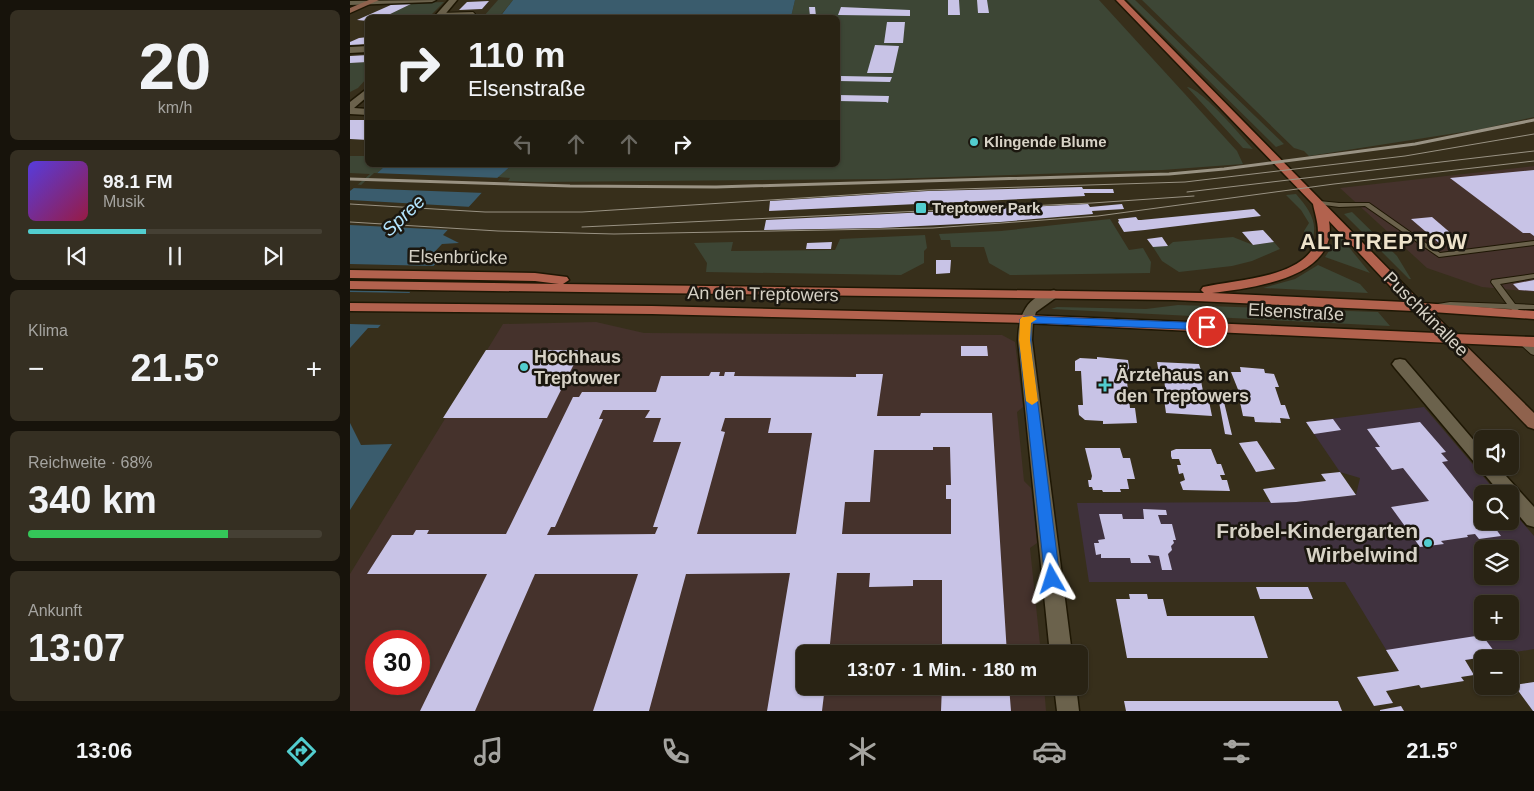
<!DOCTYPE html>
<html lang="de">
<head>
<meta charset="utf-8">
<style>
  :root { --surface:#292314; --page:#352f22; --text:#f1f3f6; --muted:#a5a4a0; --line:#454034; --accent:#52cdcf }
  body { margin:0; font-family:Helvetica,sans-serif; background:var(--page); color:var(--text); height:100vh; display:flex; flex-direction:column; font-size:19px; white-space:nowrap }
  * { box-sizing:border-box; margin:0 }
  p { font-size:16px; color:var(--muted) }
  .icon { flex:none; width:28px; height:28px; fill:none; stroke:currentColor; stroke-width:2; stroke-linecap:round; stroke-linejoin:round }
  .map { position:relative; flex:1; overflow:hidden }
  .sheet { display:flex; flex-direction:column; gap:10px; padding:10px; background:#17130b; width:350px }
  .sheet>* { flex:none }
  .top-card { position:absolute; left:15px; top:15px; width:475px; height:152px; border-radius:8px; box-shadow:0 1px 4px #0004,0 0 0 1px var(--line); background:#292314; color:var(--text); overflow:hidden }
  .controls { position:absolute; left:1124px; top:430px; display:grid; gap:10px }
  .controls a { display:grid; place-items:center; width:45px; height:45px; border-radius:8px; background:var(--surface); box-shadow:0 1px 4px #0004,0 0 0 1px var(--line); font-size:25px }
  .speed { position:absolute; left:15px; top:630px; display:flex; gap:10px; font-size:25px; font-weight:700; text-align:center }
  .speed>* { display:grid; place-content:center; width:65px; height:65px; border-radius:50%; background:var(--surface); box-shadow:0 1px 4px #0004,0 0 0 1px var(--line); line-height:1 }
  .speed .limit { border:8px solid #d22; background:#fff; color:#111 }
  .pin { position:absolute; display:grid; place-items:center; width:42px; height:42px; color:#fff; margin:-21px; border:2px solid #fff; border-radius:50%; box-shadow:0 1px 5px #0007 }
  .me { position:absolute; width:55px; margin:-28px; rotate:354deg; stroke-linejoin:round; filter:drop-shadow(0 0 4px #0008) }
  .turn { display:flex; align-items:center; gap:18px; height:105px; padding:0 20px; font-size:22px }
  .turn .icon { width:65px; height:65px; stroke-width:2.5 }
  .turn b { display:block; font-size:35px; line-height:42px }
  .lanes { display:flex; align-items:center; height:48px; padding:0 20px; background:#0003; justify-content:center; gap:25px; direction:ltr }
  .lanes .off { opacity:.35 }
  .big { font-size:38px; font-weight:600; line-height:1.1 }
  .sheet .widget { flex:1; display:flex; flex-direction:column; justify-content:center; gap:8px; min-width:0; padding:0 18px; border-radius:8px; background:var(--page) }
  .sheet .dial { align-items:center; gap:0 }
  .dial b { font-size:65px; line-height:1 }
  .song { display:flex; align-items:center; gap:15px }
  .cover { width:60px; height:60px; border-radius:8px; background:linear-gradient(135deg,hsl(250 70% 55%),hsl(340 70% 35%)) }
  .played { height:5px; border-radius:2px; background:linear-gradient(90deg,var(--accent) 40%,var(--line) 40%) }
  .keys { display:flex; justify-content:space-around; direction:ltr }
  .heat { display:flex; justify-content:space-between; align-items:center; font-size:28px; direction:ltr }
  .charge { height:8px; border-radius:4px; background:linear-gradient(90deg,#34c759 68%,var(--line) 0) }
  .trip { position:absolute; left:446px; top:645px; width:292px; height:50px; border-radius:8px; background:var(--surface); box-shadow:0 1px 4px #0004,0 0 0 1px var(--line); font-weight:600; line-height:50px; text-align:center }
  .dock { display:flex; height:80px; justify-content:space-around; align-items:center; background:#100e08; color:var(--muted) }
  .dock .icon { width:35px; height:35px }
  .dock .current { color:var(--accent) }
  .dock b { font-size:22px; color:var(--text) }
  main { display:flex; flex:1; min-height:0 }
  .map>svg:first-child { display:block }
  .commercial { fill:#45322c; fill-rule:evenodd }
  .education { fill:#40323f; fill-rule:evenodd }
  .green { fill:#3d4635 }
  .water { fill:#3a5c6d }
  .pier { fill:#372f1b }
  .building { fill:#c8c3e6; fill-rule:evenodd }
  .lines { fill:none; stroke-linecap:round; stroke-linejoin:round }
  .lane-casing { stroke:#1e1704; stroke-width:2 }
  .street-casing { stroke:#1e1704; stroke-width:3 }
  .secondary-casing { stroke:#1e1704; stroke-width:3 }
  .primary-casing { stroke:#1e1704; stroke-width:3 }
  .lane { fill:#6b624c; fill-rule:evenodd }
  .street { fill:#6b624c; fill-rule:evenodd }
  .secondary { fill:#8f624d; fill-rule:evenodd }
  .primary { fill:#b2624e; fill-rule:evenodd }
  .tram { stroke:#999283; stroke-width:1 }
  .rail { stroke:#999283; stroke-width:3 }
  .route { fill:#1a73e8; stroke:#114b97 }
  .slow { fill:#f59e0b }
  .poi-dot { fill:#52cdcf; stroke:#1b170f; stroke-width:2 }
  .labels { text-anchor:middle; stroke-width:5; stroke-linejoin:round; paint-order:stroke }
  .far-poi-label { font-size:15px; font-weight:bold; fill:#d7d2c6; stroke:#1b170f; text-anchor:start }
  .street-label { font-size:18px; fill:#d7d2c6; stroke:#1b170f }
  .poi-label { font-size:18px; font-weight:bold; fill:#d7d2c6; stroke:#1b170f; text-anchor:start }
  .water-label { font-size:19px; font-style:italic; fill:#b3e5ff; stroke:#1b170f }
  .near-poi-label { font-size:21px; font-weight:bold; fill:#d7d2c6; stroke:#1b170f; text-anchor:end }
  .district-label { font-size:22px; font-weight:bold; letter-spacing:1px; fill:#eee3cb; stroke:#1b170f }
</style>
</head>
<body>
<main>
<section class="sheet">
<div class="widget dial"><b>20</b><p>km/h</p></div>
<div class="widget">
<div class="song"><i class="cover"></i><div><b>98.1 FM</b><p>Musik</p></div></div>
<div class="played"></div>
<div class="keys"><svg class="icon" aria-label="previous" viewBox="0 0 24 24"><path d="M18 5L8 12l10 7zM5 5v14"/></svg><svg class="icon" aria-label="pause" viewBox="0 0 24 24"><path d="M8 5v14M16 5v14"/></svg><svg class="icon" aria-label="next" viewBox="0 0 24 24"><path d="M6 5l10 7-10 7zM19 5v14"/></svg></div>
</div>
<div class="widget"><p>Klima</p>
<div class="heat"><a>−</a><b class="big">21.5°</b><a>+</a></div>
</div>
<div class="widget"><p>Reichweite · 68%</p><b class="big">340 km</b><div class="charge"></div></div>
<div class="widget"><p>Ankunft</p><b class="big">13:07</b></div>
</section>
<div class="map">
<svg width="1184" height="711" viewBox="0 0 1184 711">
  <rect width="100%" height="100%" fill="#372f1b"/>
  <path class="commercial" d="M1184 166V292L1132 287 1077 268 990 188Z
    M246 322 294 333 652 335 665 342 673 407 667 412 674 481 681 488 687 543 680 548 691 654H455V686H694L696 711H0V574L153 324ZM26 641H69V684H26Z"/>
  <path class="education" d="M1074 407 1148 494H1132V521H1160V508L1184 536V649L1049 671 995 582H739L727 503 946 502 1006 495 1010 478 990 472 956 422ZM1132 549H1160V576H1132ZM1132 604H1160V631H1132Z"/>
  <path class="green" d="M148 0H163L149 17H133Z
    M445 0H749L887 151 893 164 812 170 537 179 188 182 158 181 160 178 148 177 162 165H488V18L441 17Z
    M777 0H785L934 144 926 147Z
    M792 0H1184V117L1132 129 959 156 954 151 944 148Z
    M94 2 79 17 32 18 63 3Z
    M17 62V78L8 88 0 92V63Z
    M837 87C851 88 892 137 903 149L893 148Z
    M0 156H17L18 165H36L12 187H5L20 174 0 173Z
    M946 194C960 210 972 227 958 247L954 231 959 223 951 210 936 195Z
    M1002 212 1047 256 1061 279H1059L994 214Z
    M760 219 779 250 793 248 801 262 800 273 660 275 639 263 634 247H601L600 240H591L589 234 651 231Z
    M575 235 577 248 574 251V263L551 275 356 272 357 263 344 243 383 242 381 251 485 250 490 239Z
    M984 235H989L1020 273 975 257 981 248Z
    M883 237 903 245 924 242 930 249 902 261 882 266 829 272 812 261 803 247 818 246 823 242Z
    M968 265 1010 284 1018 293 913 288 945 279Z
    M828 305 1028 312 1040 326 701 309 707 307 796 309Z"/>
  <path class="water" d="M163 0H445L441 17 149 18Z
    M36 165H162L137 187 93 235 109 243 92 244 76 261 87 262 28 328H18L0 348V191L5 187H12Z
    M0 423 11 445 42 444 0 510Z"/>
  <path class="pier" d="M24 173 151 178 135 193 1 188 5 184 11 185Z
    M0 200 122 207 100 230 0 225Z
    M0 264 86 266 64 292 0 290Z
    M0 292 62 293 35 325 0 324Z"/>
  <path class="building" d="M598 0H609L610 15H598Z
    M627 0H637L639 13H628Z
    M139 1 132 9 109 10 117 2Z
    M63 3 32 18H18V21L7 20 43 4Z
    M459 7H465L466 16H460Z
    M491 7 560 10V16L488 15Z
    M537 22H555L553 43H534Z
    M18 37V44L0 45V42L9 38Z
    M525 45 549 46 543 73H517Z
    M18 55V62L0 63V56Z
    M488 75 491 76 542 77 540 82 488 81Z
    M488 95 539 96 538 103 536 102 488 101Z
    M0 120H18V140L0 139Z
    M1184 170V236L1180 233H1173L1100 178Z
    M732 187 733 189H763L764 193H734L735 196 419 211 420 201 578 191Z
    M738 204 740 207 772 204 774 209 742 211 743 214 650 222 530 228 414 230 416 220Z
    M904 209 911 216 795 230 774 232 768 222 769 221 768 219 786 217 788 220H791Z
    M1082 217 1110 241 1089 243 1061 219Z
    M913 230 924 242 903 245 892 232Z
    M812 237 818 246 803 247 797 239Z
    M482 242 481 249H456L457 243Z
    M586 260H601L600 273 586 274Z
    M1184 280V291L1169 290 1163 284Z
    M611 346H637L638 356H611Z
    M136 350H231L197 418H93Z
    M747 357 778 360 780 374 776 373 780 408H785L787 423 753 424V421L735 420 729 415 728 405H733L731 371H725V361L730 358 747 359Z
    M807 362 849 364 853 377 850 376 855 401H859L862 416 816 413 814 399H817L813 374H809Z
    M890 367 914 369 915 373 924 374 929 387H925L931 405H935L940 419 930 418 931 423 905 422 904 417 893 416 890 402H893L881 372H891Z
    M361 372H370L369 376H374L375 372H385L384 376 506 377V374H533L527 416H570L571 413H642L657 654H592V580H563V586L519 587 520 573H487L479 654H455V686H475L472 711H417L440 573 336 574 299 711H243L288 574H185L125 711H70L137 574H17L42 535H63L66 530H79L77 534H156L223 397H229L232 392H306L311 376H359ZM253 410H300L295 418H311L303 442H331L303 527H308L305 534 197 535 201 527H205L253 419H249ZM375 418H421L418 433H462L446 534H347L375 432 371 431ZM583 447H600L601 485H596V499H601V534H492L495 502H520L524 450H583Z
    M869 402H874L882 435 875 434Z
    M983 419 991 430 964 434 956 422Z
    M1070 422 1096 452 1091 453 1098 461 1092 462 1132 513V521H1140L1151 536 1129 539 1125 534 1117 535 1118 537 1091 541 1094 544 1070 547 1041 507 1079 501 1053 468 1042 470 1025 447H1030L1017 429Z
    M907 441 925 469 906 472 889 443Z
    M735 448H770L773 458H780L785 479H777L779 489H770L771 492H753L752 490H743L742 487H739L738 480H741L742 476Z
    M826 449H861L867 464H871L875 475H870L872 480H877L880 491 833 490 830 482 835 480 833 473 829 474 827 465H831L829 459H822L821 456V451Z
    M990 472 1006 495 946 502 921 503 913 489 976 481 971 474Z
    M793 509 816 510 817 515H808L811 524H822L826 540H823L824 543 821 546 822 550 818 554 822 570H812L809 556 798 555 801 563H781L780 558H751V554L746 555 744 543H749L748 540 755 539 749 514H772L773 519H794Z
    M906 587H958L963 599H910Z
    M779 594H797L798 599H813L817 616H904L918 658H777L766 599H780Z
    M1132 635 1147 655 1115 660 1124 675 1111 677 1114 681 1071 688 1069 685 1036 691 1043 703 1024 706 1007 677 1049 671 1036 650Z
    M1184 682V711H1183L1164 685Z
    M592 686H659L661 711H591Z
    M774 701H988L992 711H776Z
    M1051 706 1054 711H1030V710Z"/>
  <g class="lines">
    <g class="lane-casing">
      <path id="lane" d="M123 12 125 14 90 15 88 14 90 13Z
        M969 201 989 203H1019L1090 253 1184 241V245L1089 257 1015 206 989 207 967 204 966 203Z
        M1184 274V278L1150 284 1165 304 1184 305V309H1169L1165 312 1161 309 1100 306 1085 309 1081 307 1082 305 1100 302 1157 304 1141 282 1142 280Z
        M1173 339 1176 340 1184 347V355L1181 354 1170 344 1169 342Z"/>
    </g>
    <g class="street-casing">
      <path id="street" d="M86 0 82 2 0 5V1Z
        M99 0H107L92 18H83Z
        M18 46V52L0 53V47Z
        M18 88V96L4 108 18 109V115L0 114V102Z
        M704 290 711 294 686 312 683 322 682 340 722 654H700L668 340C669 314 676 297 704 290Z
        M1050 359 1055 360 1132 450V466H1147L1184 507V527L1177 525 1160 505V494H1151L1045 368 1042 364 1045 360Z
        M704 686H726L729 711H707Z"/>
    </g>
    <g class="secondary-casing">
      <path id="secondary" d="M19 0H29L0 13V8Z
        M1101 334 1106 336 1184 413V429L1178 427 1096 342 1094 339 1096 336Z"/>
    </g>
    <g class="primary-casing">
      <path id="primary" d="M766 0H774L1072 303 1184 311V319L1082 312 1104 334 1184 337V347L675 323 302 314 0 311V303L302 306 675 315 1086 333 1064 311 824 300 0 289V281L209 284 185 281 0 278V270L185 273 217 277 219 280 213 284 854 293 851 290 853 287C885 279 956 279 967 239 970 227 965 215 963 204ZM979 221 1055 302 862 293C902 288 989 278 979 221Z"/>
    </g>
    <use href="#lane" class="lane"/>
    <use href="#street" class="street"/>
    <use href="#secondary" class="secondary"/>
    <use href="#primary" class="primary"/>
    <path class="tram" d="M837 192 1184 151
      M0 204 135 212H232L577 190 835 182 1055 156 1184 134
      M0 222 148 231 264 234 583 228 748 216 984 184 1184 161
      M232 227 742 203 844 196"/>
    <path class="rail" d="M0 179 220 186 366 187 819 174 874 169 1065 144 1184 120"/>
  </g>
  <path class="route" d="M675 316 857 323 863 327 857 330 681 323V349L710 579 708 584 702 586 697 584 695 579 670 349V319Z"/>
  <path class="slow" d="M682 316 687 319 681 323 680 340 688 401 682 405 676 401 669 340 670 319 672 317Z"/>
  <g class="poi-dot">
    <circle cx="624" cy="142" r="5"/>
    <rect x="565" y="202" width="12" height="12" rx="2.5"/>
    <circle cx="174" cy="367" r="5"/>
    <path d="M752.5 377.5h5v5h5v5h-5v5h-5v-5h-5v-5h5z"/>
    <circle cx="1078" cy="543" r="5"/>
  </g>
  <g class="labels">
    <g class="far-poi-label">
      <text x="634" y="147">Klingende Blume</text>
      <text x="582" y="213">Treptower Park</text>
    </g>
    <g class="street-label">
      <text transform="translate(108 257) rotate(1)" y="6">Elsenbrücke</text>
      <text transform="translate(413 294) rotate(1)" y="6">An den Treptowers</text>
      <text transform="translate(946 312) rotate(3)" y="6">Elsenstraße</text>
      <text transform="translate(1076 314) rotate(45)" y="6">Puschkinallee</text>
    </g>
    <g class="poi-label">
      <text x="184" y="363">Hochhaus<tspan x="184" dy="21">Treptower</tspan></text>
      <text x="766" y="381">Ärztehaus an<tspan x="766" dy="21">den Treptowers</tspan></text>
    </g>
    <g class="water-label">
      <text transform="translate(53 215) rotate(-43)" y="7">Spree</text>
    </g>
    <g class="near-poi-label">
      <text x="1068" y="538">Fröbel-Kindergarten<tspan x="1068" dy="24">Wirbelwind</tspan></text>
    </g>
    <g class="district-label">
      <text x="1034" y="249">ALT-TREPTOW</text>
    </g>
  </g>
</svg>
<div class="controls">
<a><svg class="icon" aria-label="sound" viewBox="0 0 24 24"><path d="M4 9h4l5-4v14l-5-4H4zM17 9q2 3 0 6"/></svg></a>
<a><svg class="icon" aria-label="search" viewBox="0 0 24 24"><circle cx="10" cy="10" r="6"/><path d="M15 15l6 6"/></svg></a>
<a><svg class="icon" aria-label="layers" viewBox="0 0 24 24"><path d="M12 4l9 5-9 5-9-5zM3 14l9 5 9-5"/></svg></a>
<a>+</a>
<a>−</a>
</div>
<div class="speed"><div class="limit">30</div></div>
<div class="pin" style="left:857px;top:327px;background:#d93025"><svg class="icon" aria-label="arrive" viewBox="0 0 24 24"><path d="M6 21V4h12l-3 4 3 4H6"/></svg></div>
<svg class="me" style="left:702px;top:579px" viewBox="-20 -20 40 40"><path d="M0-17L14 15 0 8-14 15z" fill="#1a73e8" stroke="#fff" stroke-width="4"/></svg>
<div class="trip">13:07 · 1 Min. · 180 m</div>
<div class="top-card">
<div class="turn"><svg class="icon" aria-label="right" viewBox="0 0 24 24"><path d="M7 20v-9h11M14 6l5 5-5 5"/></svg><div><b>110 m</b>Elsenstraße</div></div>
<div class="lanes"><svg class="icon off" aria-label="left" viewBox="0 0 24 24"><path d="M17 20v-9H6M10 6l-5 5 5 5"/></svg><svg class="icon off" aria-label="ahead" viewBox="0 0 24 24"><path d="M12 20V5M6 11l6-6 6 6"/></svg><svg class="icon off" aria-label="ahead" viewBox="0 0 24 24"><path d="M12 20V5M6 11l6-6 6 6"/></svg><svg class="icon" aria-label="right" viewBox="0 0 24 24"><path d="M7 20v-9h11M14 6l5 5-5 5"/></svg></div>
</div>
</div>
</main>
<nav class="dock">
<b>13:06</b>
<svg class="icon current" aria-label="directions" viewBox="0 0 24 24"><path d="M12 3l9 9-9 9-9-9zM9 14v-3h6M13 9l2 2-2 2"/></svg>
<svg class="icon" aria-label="music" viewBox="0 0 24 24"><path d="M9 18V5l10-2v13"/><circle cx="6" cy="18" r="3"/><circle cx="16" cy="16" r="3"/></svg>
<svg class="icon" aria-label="phone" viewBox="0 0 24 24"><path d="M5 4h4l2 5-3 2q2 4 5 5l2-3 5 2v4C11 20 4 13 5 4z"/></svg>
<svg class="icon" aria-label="climate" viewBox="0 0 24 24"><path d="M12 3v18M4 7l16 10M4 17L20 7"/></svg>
<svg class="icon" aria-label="car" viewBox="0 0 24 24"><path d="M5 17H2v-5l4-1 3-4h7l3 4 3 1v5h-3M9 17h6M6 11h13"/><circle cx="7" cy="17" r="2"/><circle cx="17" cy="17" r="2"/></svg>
<svg class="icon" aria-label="filters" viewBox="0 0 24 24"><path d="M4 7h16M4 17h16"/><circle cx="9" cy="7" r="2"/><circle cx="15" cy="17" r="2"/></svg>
<b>21.5°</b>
</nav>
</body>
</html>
